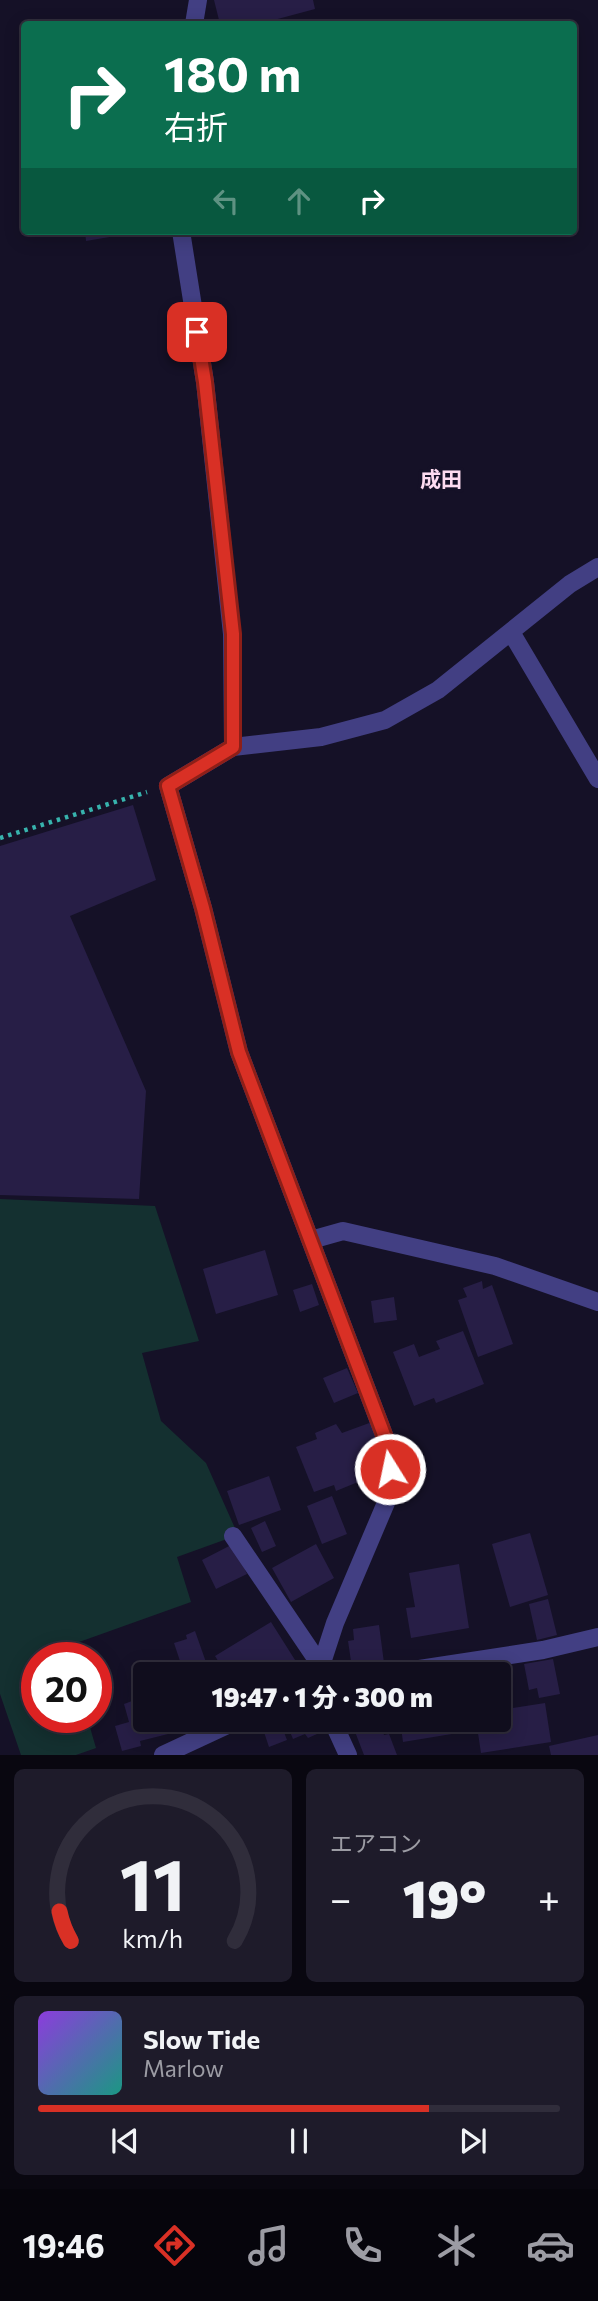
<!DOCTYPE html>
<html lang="ja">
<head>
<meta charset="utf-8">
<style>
  :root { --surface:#100d1d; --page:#1e1b2a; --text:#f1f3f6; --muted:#9c9ca4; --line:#302d3b; --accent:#d93025 }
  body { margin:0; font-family:Commissioner,"Noto Sans JP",sans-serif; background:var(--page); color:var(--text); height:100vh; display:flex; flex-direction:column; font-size:26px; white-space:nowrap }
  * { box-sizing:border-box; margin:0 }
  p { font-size:23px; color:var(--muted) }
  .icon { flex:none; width:38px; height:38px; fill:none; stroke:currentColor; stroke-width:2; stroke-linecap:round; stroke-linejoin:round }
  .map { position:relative; height:1755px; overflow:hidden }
  .details { display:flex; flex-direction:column; gap:14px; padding:14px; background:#090710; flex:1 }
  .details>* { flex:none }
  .hud { position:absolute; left:21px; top:21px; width:556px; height:214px; border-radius:7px; box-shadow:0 4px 18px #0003,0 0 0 2px var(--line); background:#0b6e4f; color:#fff; overflow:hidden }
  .speed { position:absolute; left:21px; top:1642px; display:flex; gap:14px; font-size:35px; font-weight:700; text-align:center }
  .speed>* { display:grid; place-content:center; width:91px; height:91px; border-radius:50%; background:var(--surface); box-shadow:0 4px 18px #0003,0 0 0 2px var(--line); line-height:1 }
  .speed .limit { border:10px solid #d22; background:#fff; color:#111 }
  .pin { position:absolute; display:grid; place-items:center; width:60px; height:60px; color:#fff; margin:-30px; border-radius:14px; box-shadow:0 4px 10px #0006 }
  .me { position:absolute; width:77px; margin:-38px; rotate:350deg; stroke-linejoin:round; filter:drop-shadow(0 0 5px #0008) }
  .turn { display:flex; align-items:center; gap:24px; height:147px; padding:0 28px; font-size:32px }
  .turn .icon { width:91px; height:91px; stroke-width:2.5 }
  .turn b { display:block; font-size:49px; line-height:60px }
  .lanes { display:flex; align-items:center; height:66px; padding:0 28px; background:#0003; justify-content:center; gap:35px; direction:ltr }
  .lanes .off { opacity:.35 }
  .big { font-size:52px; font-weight:800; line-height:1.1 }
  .details .card { flex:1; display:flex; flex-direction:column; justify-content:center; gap:10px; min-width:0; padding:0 24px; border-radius:10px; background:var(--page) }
  .details .dial { align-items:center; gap:0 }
  .dial svg { height:182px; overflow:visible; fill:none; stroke:var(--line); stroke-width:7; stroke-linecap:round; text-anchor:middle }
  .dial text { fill:var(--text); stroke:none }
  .song { display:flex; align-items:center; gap:21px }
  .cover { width:84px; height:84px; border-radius:10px; background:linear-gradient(135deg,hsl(270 70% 55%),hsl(170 70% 35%)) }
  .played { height:7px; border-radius:4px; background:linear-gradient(90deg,var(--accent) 75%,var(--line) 75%) }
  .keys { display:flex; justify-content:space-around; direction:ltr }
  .heat { display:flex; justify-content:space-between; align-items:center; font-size:38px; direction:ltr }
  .details .tiles { flex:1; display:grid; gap:14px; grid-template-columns:1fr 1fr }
  .card:last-child { grid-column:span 2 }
  .trip { position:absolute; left:133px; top:1662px; width:378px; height:70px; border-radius:7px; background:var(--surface); box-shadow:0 4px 18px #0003,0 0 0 2px var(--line); font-weight:800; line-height:70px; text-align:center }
  .tabs { display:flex; height:112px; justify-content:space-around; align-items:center; background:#06050c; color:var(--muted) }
  .tabs .icon { width:49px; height:49px }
  .tabs .selected { color:var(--accent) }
  .tabs b { font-size:32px; color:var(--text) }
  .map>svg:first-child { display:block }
  .green { fill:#143030 }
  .building { fill:#271e46 }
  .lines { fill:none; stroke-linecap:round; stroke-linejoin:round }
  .path { stroke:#37b3ad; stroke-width:4.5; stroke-dasharray:3.5 5; stroke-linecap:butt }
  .minor { stroke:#423f83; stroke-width:18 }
  .route-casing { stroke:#8d1f18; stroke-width:18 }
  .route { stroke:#d93025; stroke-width:12 }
  .labels { text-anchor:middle; stroke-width:7; stroke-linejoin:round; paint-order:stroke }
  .quarter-label { font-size:21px; font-weight:bold; fill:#fddbf0; stroke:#151127 }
</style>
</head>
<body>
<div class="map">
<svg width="598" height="1755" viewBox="0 0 598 1755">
  <rect width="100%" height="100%" fill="#151127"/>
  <path class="green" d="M0 1199 155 1206 199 1341 142 1353 161 1421 206 1463 238 1535 177 1557 191 1602 68 1646 70 1657H37V1717H87L96 1748 76 1755H21L0 1694Z"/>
  <path class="building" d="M214 0H313L315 9 259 24H253L252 21 237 24H220Z
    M85 231H138L139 232 86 241Z
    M133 805 156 880 70 916 146 1091 139 1199 0 1195V846Z
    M265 1250 278 1295 216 1314 203 1269Z
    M482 1281 483 1289 492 1285 513 1344 478 1357 458 1300 467 1297 463 1288Z
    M312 1284 319 1305 300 1312 293 1290Z
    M394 1297 397 1320 374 1323 371 1301Z
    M463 1331 484 1384 436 1403 434 1398 414 1406 393 1352 414 1344 419 1357 440 1349 436 1341Z
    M347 1368 358 1393 334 1403 323 1378Z
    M372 1422 386 1457 380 1459 385 1471 336 1491 334 1485 314 1492 296 1447 317 1439 315 1433 336 1424 342 1433Z
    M269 1476 281 1510 239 1525 227 1491Z
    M332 1496 347 1534 322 1544 307 1506Z
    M265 1521 276 1546 262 1552 251 1528Z
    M530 1533 548 1595 510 1607 492 1544Z
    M233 1544 247 1574 216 1589 202 1560Z
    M316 1544 334 1578 291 1602 272 1568Z
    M459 1564 469 1628 411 1638 406 1608 415 1607 409 1573Z
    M548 1599 557 1635 537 1640 529 1604Z
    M271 1622 302 1671 295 1675H227L215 1656Z
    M379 1625 384 1663 352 1668 348 1641 354 1640 353 1629Z
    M195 1631 207 1665 184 1673 174 1643 187 1639 186 1635Z
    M553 1659 560 1694 539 1698 537 1688 529 1690 524 1664Z
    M145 1692V1720H168L172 1733 140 1741 141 1746 122 1751 115 1726 129 1722 124 1704 132 1701 131 1696Z
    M545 1703 551 1742 481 1753 476 1720H499V1710Z
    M285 1720H325L326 1730 308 1738 305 1734 293 1739Z
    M363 1720H375L377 1725 380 1724 384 1735 389 1734 397 1755H364L352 1724Z
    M400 1720H462L464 1732 403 1742Z
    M280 1722 287 1740 269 1747 263 1729Z
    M598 1735V1755H551L549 1746Z"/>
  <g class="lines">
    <path class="path" d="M0 838 147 792"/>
    <path class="minor" d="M194 24 198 0
      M181 231 205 382 232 634 233 747
      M511 632 598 779
      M311 1240 343 1231 495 1266 598 1302
      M233 1536 321 1666
      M318 1675 335 1623 391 1491 389 1448 239 1052 203 908 168 786 233 747 321 737 385 720 438 690 570 584 598 567
      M380 1675 543 1650 598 1637
      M332 1720 348 1755
      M163 1755 238 1720"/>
  </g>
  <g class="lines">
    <g class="route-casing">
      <path id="route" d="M197 332 205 382 233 634V747L168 786 203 908 239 1052 389 1448 390 1469"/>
    </g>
    <use href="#route" class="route"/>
  </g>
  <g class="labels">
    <g class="quarter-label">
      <text x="441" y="487">成田</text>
    </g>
  </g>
</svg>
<div class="speed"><div class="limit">20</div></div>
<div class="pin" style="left:197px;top:332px;background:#d93025"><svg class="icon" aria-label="arrive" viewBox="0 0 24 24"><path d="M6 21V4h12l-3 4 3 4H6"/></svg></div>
<svg class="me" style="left:390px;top:1469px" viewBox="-20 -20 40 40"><circle r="17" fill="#d93025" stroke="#fff" stroke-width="3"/><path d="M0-11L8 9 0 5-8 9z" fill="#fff"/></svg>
<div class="trip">19:47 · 1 分 · 300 m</div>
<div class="hud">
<div class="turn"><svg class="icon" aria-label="right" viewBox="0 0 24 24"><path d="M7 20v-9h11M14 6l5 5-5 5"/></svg><div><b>180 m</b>右折</div></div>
<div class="lanes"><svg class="icon off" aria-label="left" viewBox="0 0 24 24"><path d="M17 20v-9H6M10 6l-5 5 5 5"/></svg><svg class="icon off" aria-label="ahead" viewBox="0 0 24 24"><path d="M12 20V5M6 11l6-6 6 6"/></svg><svg class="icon" aria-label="right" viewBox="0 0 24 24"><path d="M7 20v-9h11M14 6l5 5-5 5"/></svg></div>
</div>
</div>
<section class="details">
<div class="tiles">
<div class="card dial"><svg viewBox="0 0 100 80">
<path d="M14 69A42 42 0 1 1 86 69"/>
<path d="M14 69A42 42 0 0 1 9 56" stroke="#d93025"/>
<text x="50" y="56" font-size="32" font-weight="700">11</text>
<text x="50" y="72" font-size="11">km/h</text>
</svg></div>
<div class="card"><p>エアコン</p>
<div class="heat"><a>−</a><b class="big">19°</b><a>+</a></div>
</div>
<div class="card">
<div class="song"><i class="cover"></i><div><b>Slow Tide</b><p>Marlow</p></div></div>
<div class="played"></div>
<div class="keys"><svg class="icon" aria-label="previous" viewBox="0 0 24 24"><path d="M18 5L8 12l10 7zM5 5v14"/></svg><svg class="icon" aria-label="pause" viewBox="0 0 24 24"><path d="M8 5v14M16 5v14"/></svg><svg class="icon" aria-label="next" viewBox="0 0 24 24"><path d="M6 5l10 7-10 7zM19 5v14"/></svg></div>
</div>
</div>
</section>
<nav class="tabs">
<b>19:46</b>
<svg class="icon selected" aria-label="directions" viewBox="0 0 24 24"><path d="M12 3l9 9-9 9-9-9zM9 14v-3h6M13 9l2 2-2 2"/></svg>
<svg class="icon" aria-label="music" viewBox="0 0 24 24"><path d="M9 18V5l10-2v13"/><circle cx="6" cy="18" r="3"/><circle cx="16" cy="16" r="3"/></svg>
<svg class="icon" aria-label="phone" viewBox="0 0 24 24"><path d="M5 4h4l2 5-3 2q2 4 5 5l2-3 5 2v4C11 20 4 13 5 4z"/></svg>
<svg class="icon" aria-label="climate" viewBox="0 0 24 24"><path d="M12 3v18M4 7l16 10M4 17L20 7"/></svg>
<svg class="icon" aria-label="car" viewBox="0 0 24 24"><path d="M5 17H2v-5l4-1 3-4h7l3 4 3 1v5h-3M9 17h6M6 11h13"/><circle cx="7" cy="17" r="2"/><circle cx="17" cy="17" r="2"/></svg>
</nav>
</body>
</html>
